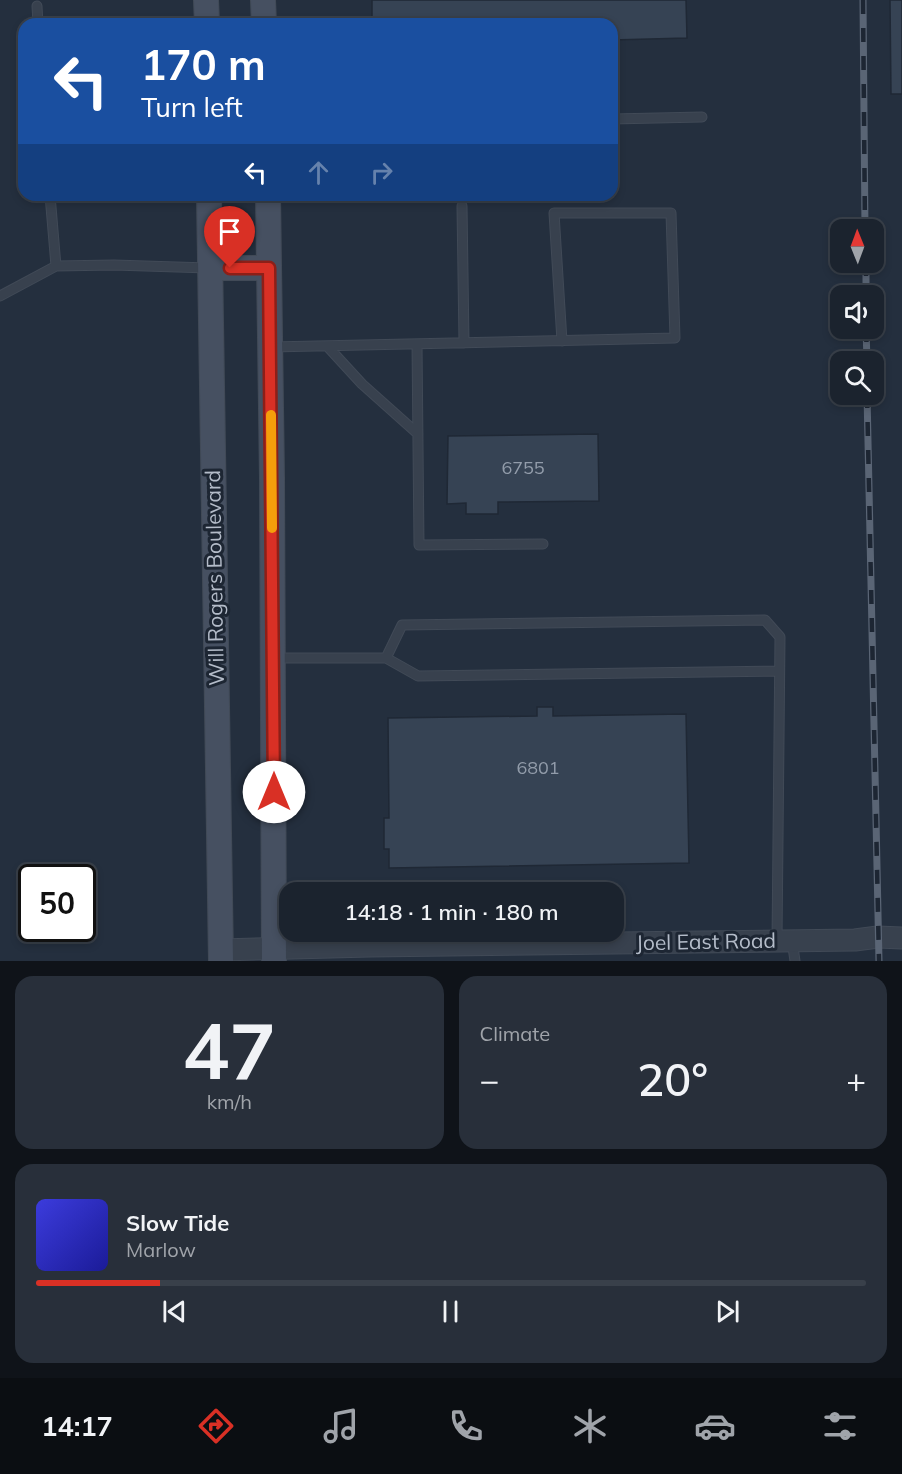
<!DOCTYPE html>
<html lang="en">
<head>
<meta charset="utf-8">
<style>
  :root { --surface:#1b232e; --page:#282f3a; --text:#f1f3f6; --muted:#a0a4aa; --line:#39404a; --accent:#d93025 }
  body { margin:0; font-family:Mulish,sans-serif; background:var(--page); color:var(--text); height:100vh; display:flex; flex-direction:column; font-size:22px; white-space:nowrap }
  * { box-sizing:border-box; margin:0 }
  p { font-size:20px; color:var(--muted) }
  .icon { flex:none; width:33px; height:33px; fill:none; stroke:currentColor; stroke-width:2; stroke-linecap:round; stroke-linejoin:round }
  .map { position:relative; height:961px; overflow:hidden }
  .drawer { display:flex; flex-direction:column; gap:15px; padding:15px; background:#0f1319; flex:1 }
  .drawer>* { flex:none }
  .guide { position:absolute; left:18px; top:18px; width:600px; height:183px; border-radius:18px; box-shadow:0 3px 9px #0003,0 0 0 2px var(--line); background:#1a4fa0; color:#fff; overflow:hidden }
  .needle { width:39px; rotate:359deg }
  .fabs { position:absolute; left:830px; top:219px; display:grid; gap:12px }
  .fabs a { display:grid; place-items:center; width:54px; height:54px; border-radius:12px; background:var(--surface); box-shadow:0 3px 9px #0003,0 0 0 2px var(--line); font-size:30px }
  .speed { position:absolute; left:18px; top:864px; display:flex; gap:12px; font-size:30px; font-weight:700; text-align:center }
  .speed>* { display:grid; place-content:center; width:78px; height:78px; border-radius:50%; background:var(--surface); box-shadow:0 3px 9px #0003,0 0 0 2px var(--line); line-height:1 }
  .speed .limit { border:3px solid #111; border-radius:9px; background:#fff; color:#111 }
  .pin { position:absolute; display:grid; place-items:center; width:51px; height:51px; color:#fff; margin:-62px -26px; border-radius:50% 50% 50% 0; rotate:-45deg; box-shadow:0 0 6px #0007 }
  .pin .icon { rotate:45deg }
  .me { position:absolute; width:66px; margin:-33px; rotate:0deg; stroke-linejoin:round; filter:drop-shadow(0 0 4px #0008) }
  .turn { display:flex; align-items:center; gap:21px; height:126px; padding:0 24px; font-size:27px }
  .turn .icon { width:78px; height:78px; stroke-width:2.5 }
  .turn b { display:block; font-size:42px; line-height:51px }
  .lanes { display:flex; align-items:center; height:57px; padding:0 24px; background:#0003; justify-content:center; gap:30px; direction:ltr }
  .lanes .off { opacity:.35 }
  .big { font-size:45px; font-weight:600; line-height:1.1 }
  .drawer .widget { flex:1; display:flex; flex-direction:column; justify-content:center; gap:9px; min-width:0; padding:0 21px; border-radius:18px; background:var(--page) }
  .drawer .dial { align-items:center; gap:0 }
  .dial b { font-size:78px; line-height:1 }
  .song { display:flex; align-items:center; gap:18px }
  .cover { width:72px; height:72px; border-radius:9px; background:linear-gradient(135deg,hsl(240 70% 55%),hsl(240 70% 35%)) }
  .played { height:6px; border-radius:3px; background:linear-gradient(90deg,var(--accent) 15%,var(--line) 15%) }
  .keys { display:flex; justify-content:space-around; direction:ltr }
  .heat { display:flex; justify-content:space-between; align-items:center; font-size:33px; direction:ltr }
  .drawer .tiles { flex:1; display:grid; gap:15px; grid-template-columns:1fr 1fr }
  .widget:last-child { grid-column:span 2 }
  .trip { position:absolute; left:279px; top:882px; width:345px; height:60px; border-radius:18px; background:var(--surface); box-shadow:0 3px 9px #0003,0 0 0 2px var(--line); font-weight:600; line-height:60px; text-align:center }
  .tab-bar { display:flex; height:96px; justify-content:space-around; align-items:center; background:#0b0e12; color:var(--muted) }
  .tab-bar .icon { width:42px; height:42px }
  .tab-bar .on { color:var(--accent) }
  .tab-bar b { font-size:27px; color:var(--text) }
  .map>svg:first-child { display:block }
  .building { fill:#364354; stroke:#1f2835; stroke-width:1.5 }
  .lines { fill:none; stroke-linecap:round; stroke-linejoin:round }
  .service-casing { stroke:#414a57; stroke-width:11 }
  .tertiary-casing { stroke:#414a57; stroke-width:23 }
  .secondary-casing { stroke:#414a57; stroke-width:26 }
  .service { stroke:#38414e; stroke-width:9 }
  .tertiary { stroke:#38414e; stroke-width:21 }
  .secondary { stroke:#465061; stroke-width:24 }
  .rail-casing { stroke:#5a6575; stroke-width:7 }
  .rail { stroke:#1d2633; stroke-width:4.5; stroke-dasharray:14; stroke-linecap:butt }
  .route-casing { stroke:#8d1f18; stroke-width:15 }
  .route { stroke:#d93025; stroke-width:10 }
  .slow { stroke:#f59e0b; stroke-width:10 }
  .labels { text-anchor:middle; stroke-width:6; stroke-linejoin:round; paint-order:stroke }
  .number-label { font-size:18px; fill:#929caa }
  .street-label { font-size:21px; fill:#b4bcc9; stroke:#1d2633 }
</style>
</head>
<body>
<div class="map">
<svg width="902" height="961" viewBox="0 0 902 961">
  <rect width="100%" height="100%" fill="#242f3e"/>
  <path class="building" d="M372 0H686L687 38 612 40V24H372Z
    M890 0H902V94H891Z
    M598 434 599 501 498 502V514H466V503L447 504 448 436Z
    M537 707H553V716L686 714 689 863 389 868V849H384V818H389L388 718 537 716Z"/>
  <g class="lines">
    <g class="service-casing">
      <path id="service" d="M37 6 38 24
        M612 119 702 117
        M50 195 56 266 114 265 208 268
        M462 206 464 343
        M0 296 56 266
        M417 344 419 545 543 544
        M271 347 675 338 671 213H554L562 341
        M328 347 362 384 418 434
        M274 658H386L402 625 765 620 780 637 777 941
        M386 658 418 676 779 671
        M792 940 795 961"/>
    </g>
    <g class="tertiary-casing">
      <path id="tertiary" d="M221 950 370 946 855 940 878 937 902 938"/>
    </g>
    <g class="secondary-casing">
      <path id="secondary" d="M206 0 207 24
        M263 0 264 24
        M209 195 221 961
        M268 195 272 478 274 961
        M211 268H269"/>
    </g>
    <use href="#service" class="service"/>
    <use href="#tertiary" class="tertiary"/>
    <use href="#secondary" class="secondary"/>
    <g class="rail-casing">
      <path id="rail" d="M863 0 865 230
        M866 262V296
        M866 328 867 362
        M867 394 879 961"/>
    </g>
    <use href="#rail" class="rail"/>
  </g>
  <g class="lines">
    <g class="route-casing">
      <path id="route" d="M230 268H269L274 792"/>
    </g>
    <use href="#route" class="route"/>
    <path class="slow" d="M271 415 272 528"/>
  </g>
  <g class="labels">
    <g class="number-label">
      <text x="523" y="474">6755</text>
      <text x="538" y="774">6801</text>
    </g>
    <g class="street-label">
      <text transform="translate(215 578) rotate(-91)" y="7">Will Rogers Boulevard</text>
      <text transform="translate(706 942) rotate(-1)" y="7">Joel East Road</text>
    </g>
  </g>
</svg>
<div class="fabs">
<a><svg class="needle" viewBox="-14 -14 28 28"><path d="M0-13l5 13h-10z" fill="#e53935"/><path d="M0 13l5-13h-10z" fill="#a0a4aa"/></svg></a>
<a><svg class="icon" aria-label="sound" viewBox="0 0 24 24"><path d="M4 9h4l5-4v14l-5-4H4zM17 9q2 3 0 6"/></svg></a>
<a><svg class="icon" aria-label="search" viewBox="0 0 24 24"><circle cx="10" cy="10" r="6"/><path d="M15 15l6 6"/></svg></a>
</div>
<div class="speed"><div class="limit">50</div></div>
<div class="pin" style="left:230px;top:268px;background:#d93025"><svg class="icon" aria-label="arrive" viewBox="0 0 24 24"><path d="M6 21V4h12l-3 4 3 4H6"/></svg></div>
<svg class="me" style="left:274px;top:792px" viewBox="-20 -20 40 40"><circle r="19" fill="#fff"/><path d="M0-13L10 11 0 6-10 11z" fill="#d93025"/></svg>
<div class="trip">14:18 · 1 min · 180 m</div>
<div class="guide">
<div class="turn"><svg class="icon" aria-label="left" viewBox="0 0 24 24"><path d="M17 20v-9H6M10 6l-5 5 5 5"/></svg><div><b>170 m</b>Turn left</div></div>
<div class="lanes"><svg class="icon" aria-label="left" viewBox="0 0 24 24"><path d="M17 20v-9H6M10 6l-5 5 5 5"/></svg><svg class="icon off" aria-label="ahead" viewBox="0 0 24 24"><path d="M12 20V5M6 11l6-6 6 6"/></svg><svg class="icon off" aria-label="right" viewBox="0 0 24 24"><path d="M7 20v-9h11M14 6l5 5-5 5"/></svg></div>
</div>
</div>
<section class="drawer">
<div class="tiles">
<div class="widget dial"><b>47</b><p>km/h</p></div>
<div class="widget"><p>Climate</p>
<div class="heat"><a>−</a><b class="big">20°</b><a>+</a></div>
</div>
<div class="widget">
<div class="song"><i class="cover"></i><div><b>Slow Tide</b><p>Marlow</p></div></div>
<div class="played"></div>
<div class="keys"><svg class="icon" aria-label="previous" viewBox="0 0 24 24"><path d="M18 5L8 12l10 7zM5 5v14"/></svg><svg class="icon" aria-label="pause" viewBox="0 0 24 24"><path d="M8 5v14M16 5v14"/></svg><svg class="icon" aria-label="next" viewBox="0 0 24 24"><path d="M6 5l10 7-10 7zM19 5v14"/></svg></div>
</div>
</div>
</section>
<nav class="tab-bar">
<b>14:17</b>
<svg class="icon on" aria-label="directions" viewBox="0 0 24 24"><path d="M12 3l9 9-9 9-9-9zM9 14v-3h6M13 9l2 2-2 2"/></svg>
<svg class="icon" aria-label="music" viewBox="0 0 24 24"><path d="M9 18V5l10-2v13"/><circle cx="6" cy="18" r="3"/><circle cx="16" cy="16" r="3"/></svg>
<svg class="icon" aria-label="phone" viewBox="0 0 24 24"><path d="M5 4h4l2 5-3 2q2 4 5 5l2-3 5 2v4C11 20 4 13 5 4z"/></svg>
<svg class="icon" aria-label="climate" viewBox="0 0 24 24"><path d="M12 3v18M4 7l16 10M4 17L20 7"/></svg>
<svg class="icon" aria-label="car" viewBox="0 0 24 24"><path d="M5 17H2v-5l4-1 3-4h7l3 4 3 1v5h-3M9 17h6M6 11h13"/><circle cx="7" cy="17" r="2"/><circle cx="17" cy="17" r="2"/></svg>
<svg class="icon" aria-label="filters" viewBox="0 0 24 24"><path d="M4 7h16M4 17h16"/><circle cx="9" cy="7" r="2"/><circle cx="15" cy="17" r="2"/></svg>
</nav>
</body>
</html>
